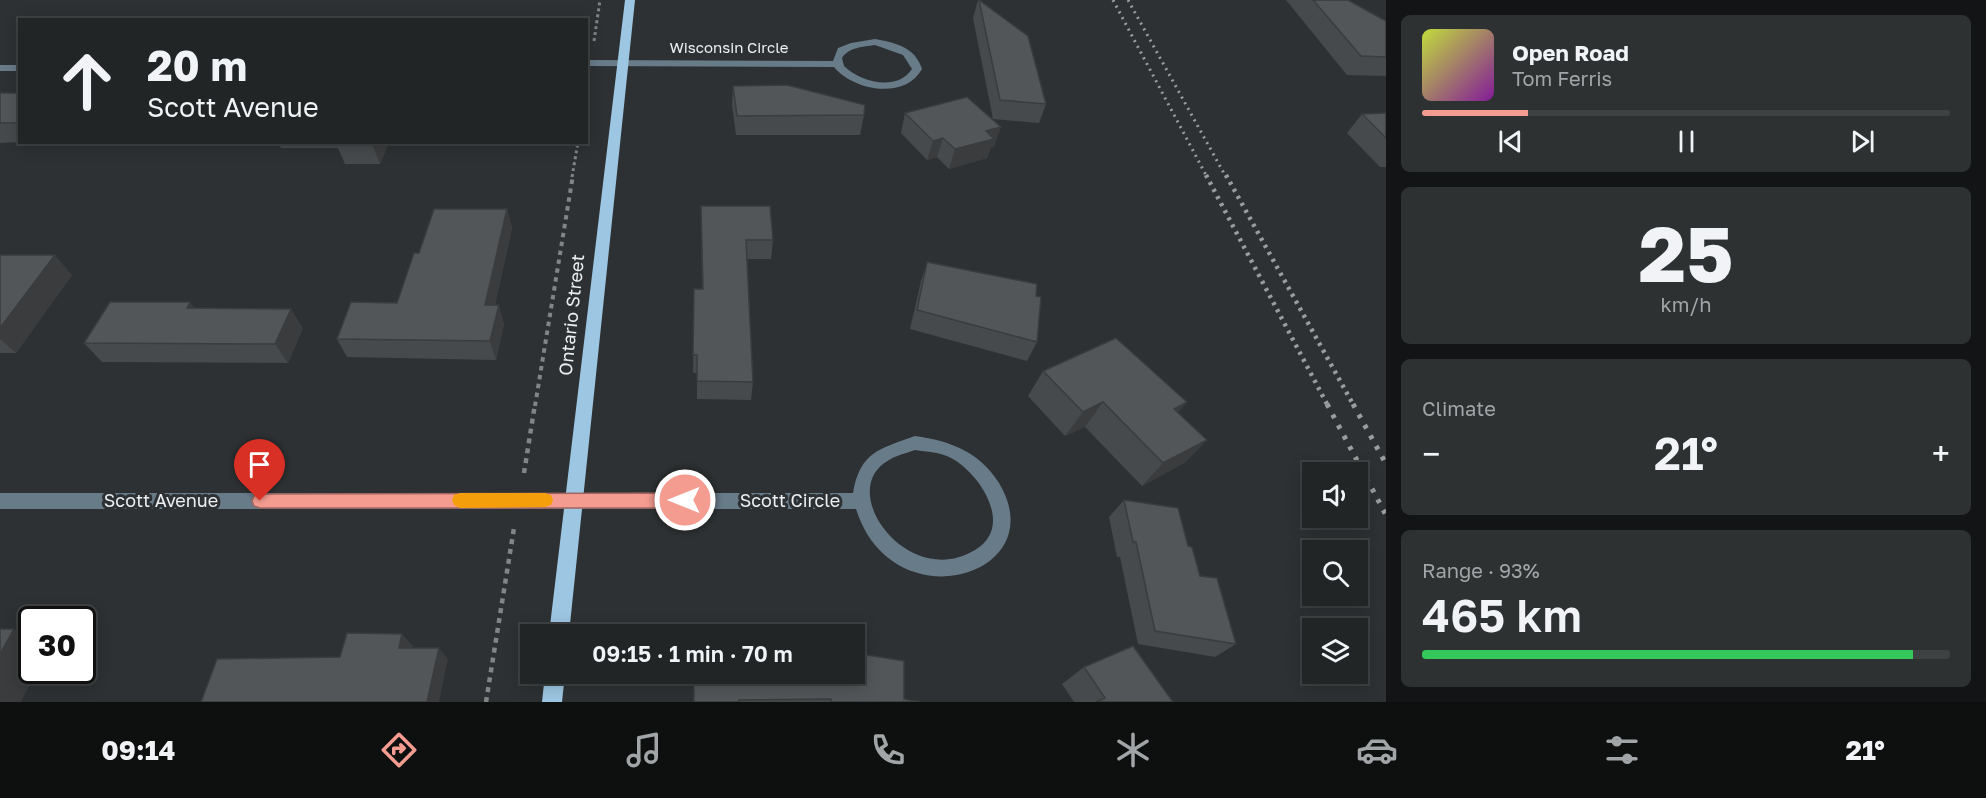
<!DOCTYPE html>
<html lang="en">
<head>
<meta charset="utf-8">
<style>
  :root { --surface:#222526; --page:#2e3132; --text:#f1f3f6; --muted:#a2a5a7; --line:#3f4243; --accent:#f59c91 }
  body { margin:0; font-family:"Golos Text",sans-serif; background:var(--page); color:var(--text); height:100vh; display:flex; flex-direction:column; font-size:22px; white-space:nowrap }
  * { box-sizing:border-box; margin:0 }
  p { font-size:20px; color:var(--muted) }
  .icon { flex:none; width:33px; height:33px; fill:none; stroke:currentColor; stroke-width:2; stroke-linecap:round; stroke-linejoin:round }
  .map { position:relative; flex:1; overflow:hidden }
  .side { display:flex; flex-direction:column; gap:15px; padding:15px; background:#131415; width:600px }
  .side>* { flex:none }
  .guide { position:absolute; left:18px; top:18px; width:570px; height:126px; border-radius:0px; box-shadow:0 3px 15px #0003,0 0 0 2px var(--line); background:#222526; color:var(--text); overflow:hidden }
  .tools { position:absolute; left:1302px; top:462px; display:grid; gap:12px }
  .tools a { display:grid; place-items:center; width:66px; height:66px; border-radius:0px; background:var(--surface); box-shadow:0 3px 15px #0003,0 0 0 2px var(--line); font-size:30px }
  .speed { position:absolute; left:18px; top:606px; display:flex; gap:12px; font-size:30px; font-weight:700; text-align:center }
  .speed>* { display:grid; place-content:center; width:78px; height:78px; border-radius:50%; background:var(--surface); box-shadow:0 3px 15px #0003,0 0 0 2px var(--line); line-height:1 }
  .speed .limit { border:3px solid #111; border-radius:9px; background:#fff; color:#111 }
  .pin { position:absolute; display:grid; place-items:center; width:51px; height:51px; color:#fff; margin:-62px -26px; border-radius:50% 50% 50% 0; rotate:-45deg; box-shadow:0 0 6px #0007 }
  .pin .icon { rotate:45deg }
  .me { position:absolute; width:66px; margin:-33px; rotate:270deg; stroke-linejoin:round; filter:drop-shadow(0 0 4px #0008) }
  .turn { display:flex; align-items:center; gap:21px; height:126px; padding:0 30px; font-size:27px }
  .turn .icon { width:78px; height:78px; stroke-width:2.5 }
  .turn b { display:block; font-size:42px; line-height:51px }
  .big { font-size:45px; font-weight:600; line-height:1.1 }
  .side .widget { flex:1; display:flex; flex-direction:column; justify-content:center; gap:9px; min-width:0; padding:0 21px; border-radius:9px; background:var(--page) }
  .side .dial { align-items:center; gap:0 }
  .dial b { font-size:78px; line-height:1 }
  .song { display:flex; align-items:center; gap:18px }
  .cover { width:72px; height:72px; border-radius:9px; background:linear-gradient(135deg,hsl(70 70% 55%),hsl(290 70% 35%)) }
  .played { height:6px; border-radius:3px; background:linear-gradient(90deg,var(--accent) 20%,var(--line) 20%) }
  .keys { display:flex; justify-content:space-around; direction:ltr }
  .heat { display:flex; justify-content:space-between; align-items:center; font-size:33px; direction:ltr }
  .charge { height:9px; border-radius:4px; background:linear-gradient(90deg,#34c759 93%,var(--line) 0) }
  .trip { position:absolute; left:520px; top:624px; width:345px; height:60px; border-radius:0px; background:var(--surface); box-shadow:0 3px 15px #0003,0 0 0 2px var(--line); font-weight:600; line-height:60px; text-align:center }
  .menu { display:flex; height:96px; justify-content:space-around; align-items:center; background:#0e0f0f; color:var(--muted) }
  .menu .icon { width:42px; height:42px }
  .menu .on { color:var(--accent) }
  .menu b { font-size:27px; color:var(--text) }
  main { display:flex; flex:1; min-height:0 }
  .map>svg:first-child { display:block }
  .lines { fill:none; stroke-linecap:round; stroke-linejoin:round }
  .path-far2 { stroke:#828586; stroke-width:3; stroke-dasharray:3 3; stroke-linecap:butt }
  .path-far1 { stroke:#828586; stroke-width:4; stroke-dasharray:4.5 4.5; stroke-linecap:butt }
  .path { stroke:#828586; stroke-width:4.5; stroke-dasharray:5 5; stroke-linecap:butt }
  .minor { fill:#687b89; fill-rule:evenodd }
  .major { fill:#9dc6e2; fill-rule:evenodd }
  .rail-far2 { stroke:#9a9d9e; stroke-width:3; stroke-dasharray:2 4.5; stroke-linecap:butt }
  .rail-far1 { stroke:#9a9d9e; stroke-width:4.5; stroke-dasharray:3 5; stroke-linecap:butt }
  .rail { stroke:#9a9d9e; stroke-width:5; stroke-dasharray:4 8; stroke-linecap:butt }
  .wall { fill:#474a4c }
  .shaded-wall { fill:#3a3c3e }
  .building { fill:#535658; stroke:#3a3c3e; stroke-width:1.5 }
  .route { fill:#f59c91; stroke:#9f655e; stroke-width:1.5 }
  .slow { fill:#f59e0b }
  .labels { text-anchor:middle; stroke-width:6; stroke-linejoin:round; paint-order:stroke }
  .far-street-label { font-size:15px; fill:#eceeef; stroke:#2e3133 }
  .street-label { font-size:18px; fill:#eceeef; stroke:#2e3133 }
</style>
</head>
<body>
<main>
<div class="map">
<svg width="1386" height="702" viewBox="0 0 1386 702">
  <rect width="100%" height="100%" fill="#2e3133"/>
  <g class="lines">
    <path class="path-far2" d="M594 41 600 0
      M572 177 578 142"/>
    <path class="path-far1" d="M535 406 573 175"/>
    <path class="path" d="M524 473 535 404
      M486 702 514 528"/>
    <path class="minor" d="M875 39C896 43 915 47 922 69 905 100 854 91 834 67L586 66V60L833 61 838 48 851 43ZM875 45 903 55 912 69C897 92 860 82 844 66L842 58C849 47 863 47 875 45Z
      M0 65H20V71H0Z
      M915 436C951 441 979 452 999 483 1055 576 892 624 856 509H0V493H853C860 452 879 449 915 436ZM915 450C927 452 940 452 951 458 980 473 1015 527 975 550 908 591 834 490 889 460 897 455 907 453 915 450Z"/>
    <path class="major" d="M625 0H635L569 634H549Z
      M545 674H565L562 702H542Z"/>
    <path class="rail-far2" d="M1113 0 1207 177
      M1128 0 1226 177"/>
    <path class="rail-far1" d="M1206 175 1328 406
      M1226 175 1354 406"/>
    <path class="rail" d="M1327 404 1386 515
      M1353 404 1386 464"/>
  </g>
  <path class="wall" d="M978 0 1046 104 1039 123 993 119 973 18Z
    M1286 0H1348L1386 21V76L1347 75Z
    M733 86 864 115 860 135H736L732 105Z
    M0 93H20V142L0 143Z
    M905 113 994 147H991L987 158 949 169 937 157 927 160 901 133Z
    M1386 113V167H1380L1347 133 1362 114Z
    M278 142H389L380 164H345L338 148H281Z
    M701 206 773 240 771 259H747L753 382 751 400 697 399V373H693L694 289H702Z
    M507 209 512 228 495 305 504 324 496 360 347 357 337 339 397 303 419 253Z
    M0 255 72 275 16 353H0Z
    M927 262 1036 296 1037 342 1027 361 910 329 921 281Z
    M195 308 303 328 288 363 102 362 84 343Z
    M1043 371 1178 413 1207 440 1184 463 1142 486 1085 427 1065 436 1028 396Z
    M1124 500 1188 546 1200 576 1236 644 1215 657 1138 644 1120 557H1117L1109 517Z
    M1084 667 1173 702H1074L1062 684Z
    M693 674 904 699 920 702H694Z"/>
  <path class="shaded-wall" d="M1001 127 994 147H991L987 158 949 169 955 149 986 131Z
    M943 138 937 157 927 160 933 141Z
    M373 142H389L380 164 372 144Z
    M507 209 512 228 491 324 485 305Z
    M55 255 72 275 16 353 0 339V328Z
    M190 302 205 321 187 308Z
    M499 305 504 324 496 360 490 341Z
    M291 309 303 328 288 363 275 344Z
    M1103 402 1085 427 1065 436 1083 412Z
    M1187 402 1166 427 1174 409Z
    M1207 440 1184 463 1142 486 1163 463Z
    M14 629 32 638V670H37L21 702H0V654Z
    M402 634 413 646 410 659 399 648Z
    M439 648 448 659 439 702H427Z"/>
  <path class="building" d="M979 0 1028 36 1046 104 1000 100Z
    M1313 0H1348L1386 21V57L1361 56Z
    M787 85 865 105 864 115 737 116 733 86Z
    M0 93H20V123H0Z
    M967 97 1001 127 986 131 994 139 955 149 943 138 933 141 905 113Z
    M1386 113V138L1362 114Z
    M337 142H373L372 144H336Z
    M701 206H770L773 240H746L753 382 697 381V355H693L694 289H703Z
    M434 209H507L485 305H499L490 341 337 339 351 302 397 303 414 253H419Z
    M0 255H55L0 328Z
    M927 262 1037 284 1036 296 1041 297 1037 342 917 310Z
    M110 302H190L187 308 291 309 275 344 84 343Z
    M1116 338 1187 402 1174 409 1207 440 1163 463 1103 402 1083 412 1043 371Z
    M1124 500 1178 508 1188 546 1192 547 1200 576 1217 578 1236 644 1155 631 1136 542H1133Z
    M793 625 794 634H693V626Z
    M0 629H14L0 654Z
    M347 633 402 634 399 648H439L427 702H201L217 659 340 657Z
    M1133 646 1173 702H1096L1105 698 1084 667Z
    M855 653 904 661V699L920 702H831V699L739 700V702H694V674H855Z"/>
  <path class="route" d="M685 493 690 495 693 500 690 505 685 508H260L254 506 252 501 254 496 260 494Z"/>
  <path class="slow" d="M460 493H545L551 495 553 500 551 505 545 507 460 508 454 505 452 500 454 495Z"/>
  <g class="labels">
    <g class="far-street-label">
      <text x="729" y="53">Wisconsin Circle</text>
    </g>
    <g class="street-label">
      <text transform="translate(572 315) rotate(-84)" y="6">Ontario Street</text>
      <text x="161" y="507">Scott Avenue</text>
      <text x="790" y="507">Scott Circle</text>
    </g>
  </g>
</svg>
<div class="tools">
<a><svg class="icon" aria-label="sound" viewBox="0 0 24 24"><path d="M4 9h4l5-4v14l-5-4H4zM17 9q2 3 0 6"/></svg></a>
<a><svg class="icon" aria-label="search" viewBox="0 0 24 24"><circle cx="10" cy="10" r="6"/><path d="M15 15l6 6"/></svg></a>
<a><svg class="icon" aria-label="layers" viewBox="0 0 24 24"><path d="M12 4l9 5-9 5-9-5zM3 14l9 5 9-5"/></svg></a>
</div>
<div class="speed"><div class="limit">30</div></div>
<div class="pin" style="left:260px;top:501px;background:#d93025"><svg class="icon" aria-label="arrive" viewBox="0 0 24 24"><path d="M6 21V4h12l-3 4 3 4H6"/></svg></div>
<svg class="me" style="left:685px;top:500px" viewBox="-20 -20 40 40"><circle r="17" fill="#f59c91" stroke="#fff" stroke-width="3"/><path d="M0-11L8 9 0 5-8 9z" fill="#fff"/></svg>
<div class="trip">09:15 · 1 min · 70 m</div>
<div class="guide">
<div class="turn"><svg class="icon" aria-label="ahead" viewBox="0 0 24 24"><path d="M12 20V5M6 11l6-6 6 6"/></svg><div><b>20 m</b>Scott Avenue</div></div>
</div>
</div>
<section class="side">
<div class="widget">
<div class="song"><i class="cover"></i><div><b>Open Road</b><p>Tom Ferris</p></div></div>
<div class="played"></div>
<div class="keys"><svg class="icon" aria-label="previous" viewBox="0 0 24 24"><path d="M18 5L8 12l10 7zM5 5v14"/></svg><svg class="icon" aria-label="pause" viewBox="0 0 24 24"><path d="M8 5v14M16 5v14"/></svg><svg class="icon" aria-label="next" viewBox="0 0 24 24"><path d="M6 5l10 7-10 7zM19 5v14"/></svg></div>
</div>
<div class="widget dial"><b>25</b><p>km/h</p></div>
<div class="widget"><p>Climate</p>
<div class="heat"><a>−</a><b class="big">21°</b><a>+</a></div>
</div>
<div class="widget"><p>Range · 93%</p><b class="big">465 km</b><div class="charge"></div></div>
</section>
</main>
<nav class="menu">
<b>09:14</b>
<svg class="icon on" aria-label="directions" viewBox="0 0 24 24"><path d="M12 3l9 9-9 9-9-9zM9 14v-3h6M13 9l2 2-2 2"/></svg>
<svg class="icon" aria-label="music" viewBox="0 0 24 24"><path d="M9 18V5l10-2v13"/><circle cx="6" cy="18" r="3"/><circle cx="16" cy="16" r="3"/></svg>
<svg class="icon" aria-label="phone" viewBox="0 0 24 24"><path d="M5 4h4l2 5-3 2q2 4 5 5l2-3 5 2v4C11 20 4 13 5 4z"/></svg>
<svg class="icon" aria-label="climate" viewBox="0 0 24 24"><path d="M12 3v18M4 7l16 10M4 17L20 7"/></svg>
<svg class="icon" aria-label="car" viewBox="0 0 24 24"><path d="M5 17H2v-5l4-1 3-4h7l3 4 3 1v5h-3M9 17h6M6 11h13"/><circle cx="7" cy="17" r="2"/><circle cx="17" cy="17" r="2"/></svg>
<svg class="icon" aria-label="filters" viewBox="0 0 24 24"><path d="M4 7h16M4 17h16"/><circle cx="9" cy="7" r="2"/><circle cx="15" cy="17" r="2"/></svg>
<b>21°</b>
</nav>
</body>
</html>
